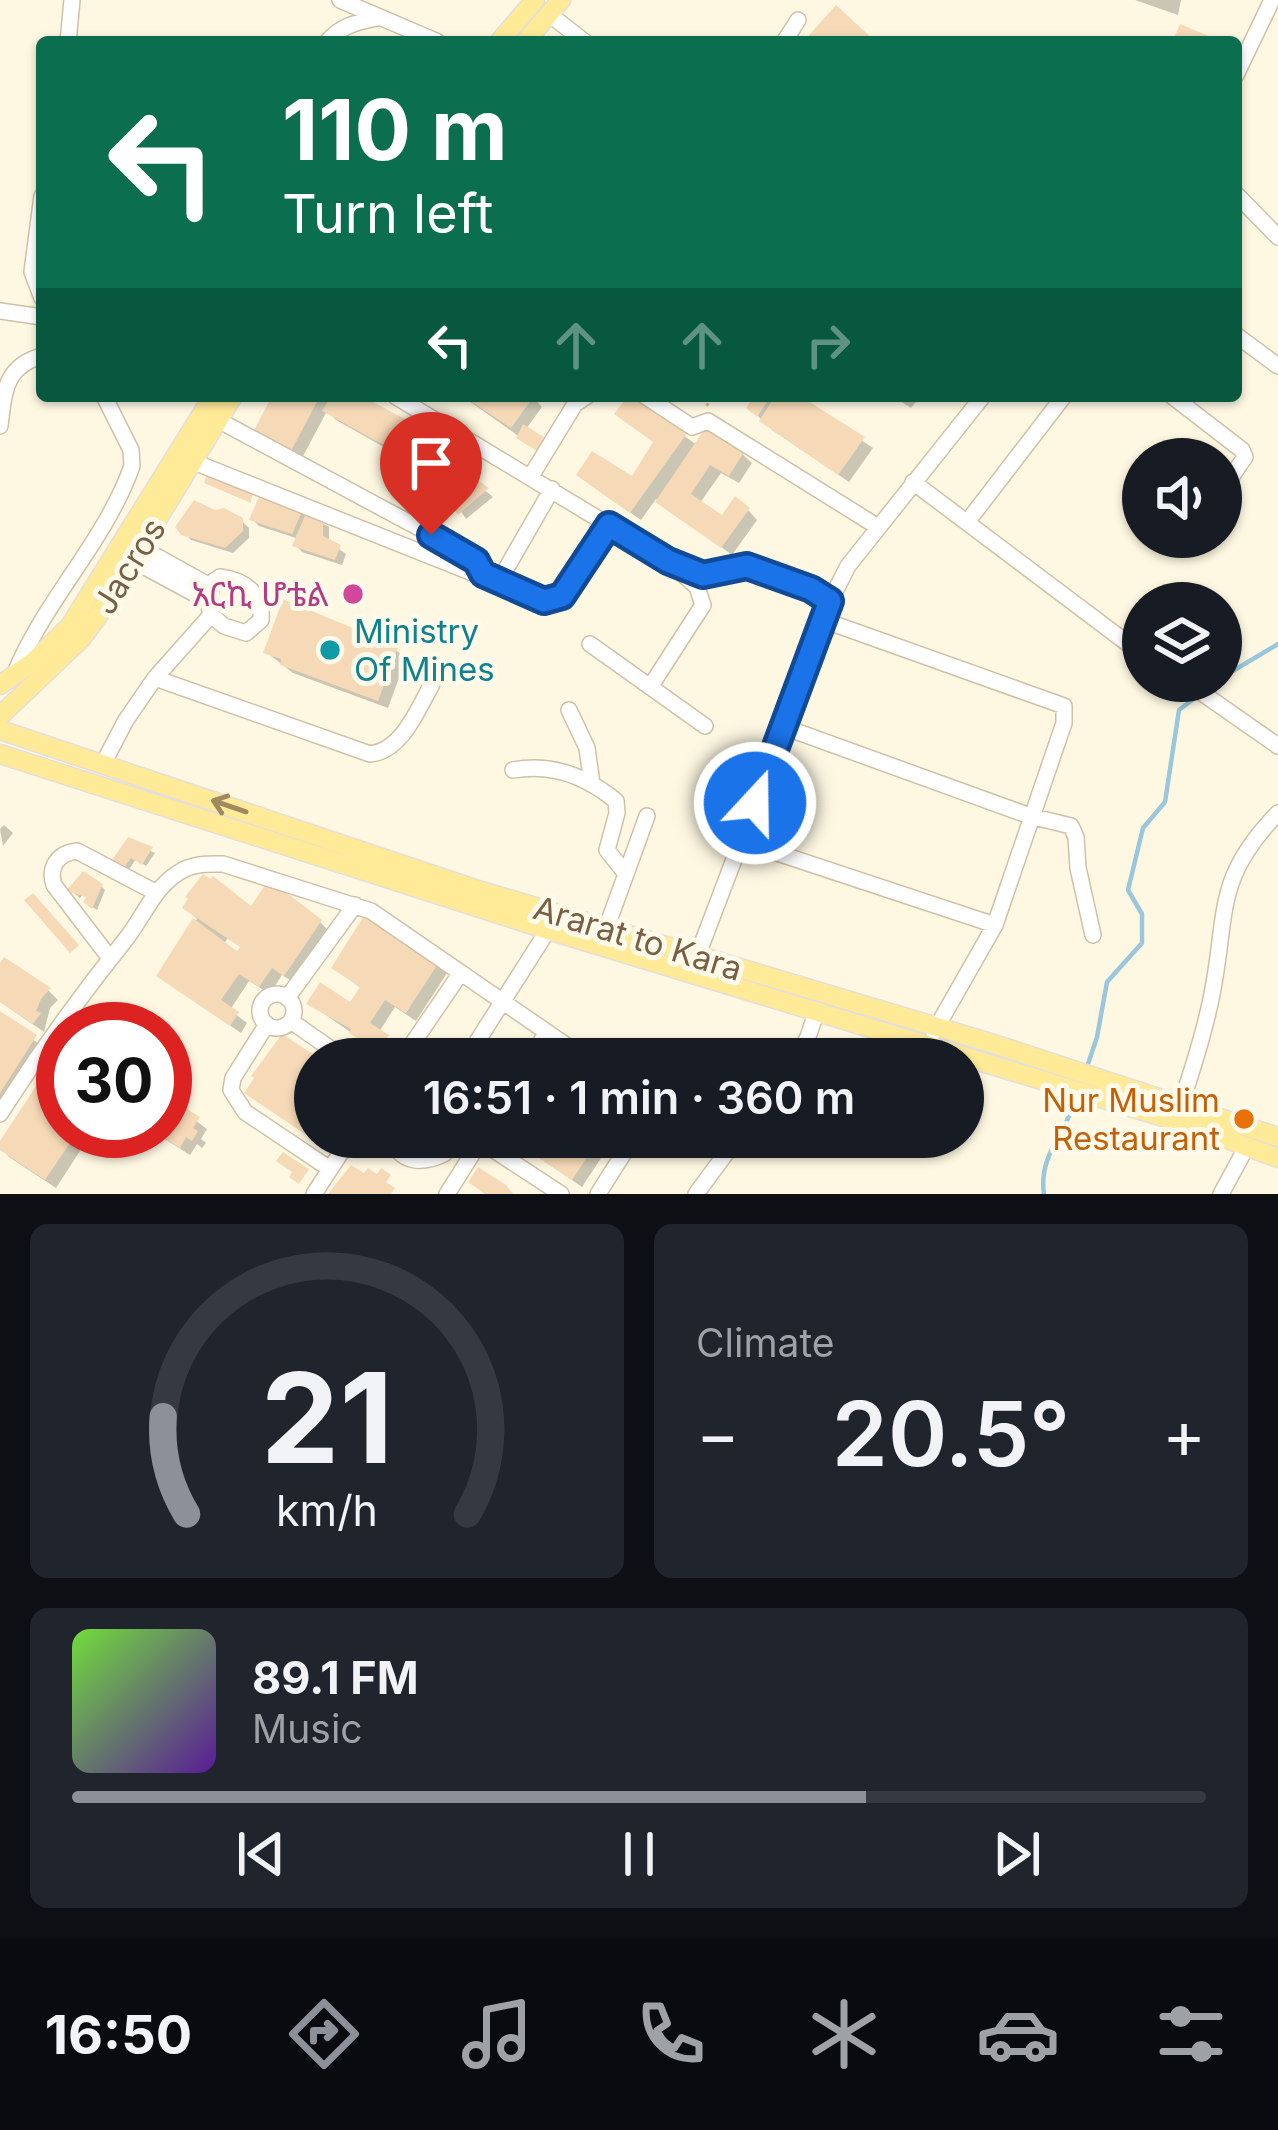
<!DOCTYPE html>
<html lang="en">
<head>
<meta charset="utf-8">
<style>
  :root { --surface:#171b24; --page:#20242c; --text:#f1f3f6; --muted:#9ea1a6; --line:#363941; --accent:#8c9099 }
  body { margin:0; font-family:Inter,"Noto Sans Ethiopic",sans-serif; background:var(--page); color:var(--text); height:100vh; display:flex; flex-direction:column; font-size:45px; white-space:nowrap }
  * { box-sizing:border-box; margin:0 }
  p { font-size:39px; color:var(--muted) }
  .icon { flex:none; width:66px; height:66px; fill:none; stroke:currentColor; stroke-width:2; stroke-linecap:round; stroke-linejoin:round }
  .map { position:relative; height:1194px; overflow:hidden }
  .side { display:flex; flex-direction:column; gap:30px; padding:30px; background:#0d0f14; flex:1 }
  .side>* { flex:none }
  .top-card { position:absolute; left:36px; top:36px; width:1206px; height:366px; border-radius:12px; box-shadow:0 3px 9px #0004; background:#0b6e4f; color:#fff; overflow:hidden }
  .controls { position:absolute; left:1122px; top:438px; display:grid; gap:24px }
  .controls a { display:grid; place-items:center; width:120px; height:120px; border-radius:50%; background:var(--surface); box-shadow:0 3px 9px #0004; font-size:60px }
  .speed { position:absolute; left:36px; top:1002px; display:flex; gap:24px; font-size:60px; font-weight:700; text-align:center }
  .speed>* { display:grid; place-content:center; width:156px; height:156px; border-radius:50%; background:var(--surface); box-shadow:0 3px 9px #0004; line-height:1 }
  .speed .limit { border:18px solid #d22; background:#fff; color:#111 }
  .pin { position:absolute; display:grid; place-items:center; width:102px; height:102px; color:#fff; margin:-123px -51px; border-radius:50% 50% 50% 0; rotate:-45deg; box-shadow:0 0 12px #0007 }
  .pin .icon { rotate:45deg }
  .me { position:absolute; width:132px; margin:-66px; rotate:21deg; stroke-linejoin:round; filter:drop-shadow(0 0 9px #0008) }
  .turn { display:flex; align-items:center; gap:42px; height:252px; padding:0 48px; font-size:54px }
  .turn .icon { width:156px; height:156px; stroke-width:2.5 }
  .turn b { display:block; font-size:84px; line-height:102px }
  .lanes { display:flex; align-items:center; height:114px; padding:0 48px; background:#0003; justify-content:center; gap:60px; direction:ltr }
  .lanes .off { opacity:.35 }
  .big { font-size:90px; font-weight:600; line-height:1.1 }
  .side .widget { flex:1; display:flex; flex-direction:column; justify-content:center; gap:18px; min-width:0; padding:0 42px; border-radius:18px; background:var(--page) }
  .side .dial { align-items:center; gap:0 }
  .dial svg { height:312px; overflow:visible; fill:none; stroke:var(--line); stroke-width:7; stroke-linecap:round; text-anchor:middle }
  .dial text { fill:var(--text); stroke:none }
  .song { display:flex; align-items:center; gap:36px }
  .cover { width:144px; height:144px; border-radius:18px; background:linear-gradient(135deg,hsl(100 70% 55%),hsl(270 70% 35%)) }
  .played { height:12px; border-radius:6px; background:linear-gradient(90deg,var(--accent) 70%,var(--line) 70%) }
  .keys { display:flex; justify-content:space-around; direction:ltr }
  .heat { display:flex; justify-content:space-between; align-items:center; font-size:66px; direction:ltr }
  .side .tiles { flex:1; display:grid; gap:30px; grid-template-columns:1fr 1fr }
  .widget:last-child { grid-column:span 2 }
  .trip { position:absolute; left:294px; top:1038px; width:690px; height:120px; border-radius:60px; background:var(--surface); box-shadow:0 3px 9px #0004; font-weight:600; line-height:120px; text-align:center }
  .menu { display:flex; height:192px; justify-content:space-around; align-items:center; background:#090b0e; color:var(--muted) }
  .menu .icon { width:84px; height:84px }
  .menu .active { color:var(--accent) }
  .menu b { font-size:54px; color:var(--text) }
  .map>svg:first-child { display:block }
  .shadow { fill:#0003; fill-rule:evenodd }
  .lines { fill:none; stroke-linecap:round; stroke-linejoin:round }
  .stream { stroke:#9bc7dc; stroke-width:4.5 }
  .building { fill:#f6dab8 }
  .minor-casing { stroke:#d0c0a8; stroke-width:18 }
  .major-casing { stroke:#e4dfda; stroke-width:21 }
  .path { stroke:#dbbe9b; stroke-width:3; stroke-dasharray:3 9; stroke-linecap:butt }
  .minor { stroke:#fff; stroke-width:15 }
  .major { stroke:#ffea98; stroke-width:18 }
  .oneway { stroke:#a0895f }
  .route-casing { stroke:#114b97; stroke-width:30 }
  .route { stroke:#1a73e8; stroke-width:21 }
  .hotel-dot { fill:#d1479c; stroke:#fffaea; stroke-width:4.5 }
  .culture-dot { fill:#0f9aa8; stroke:#fffaea; stroke-width:4.5 }
  .food-dot { fill:#e8710a; stroke:#fffaea; stroke-width:4.5 }
  .labels { text-anchor:middle; stroke-width:10; stroke-linejoin:round; paint-order:stroke }
  .street-label { font-size:33px; fill:#786046; stroke:#fffaea }
  .hotel-label { font-size:33px; fill:#b23c85; stroke:#fffaea; text-anchor:end }
  .culture-label { font-size:33px; fill:#0d838f; stroke:#fffaea; text-anchor:start }
  .food-label { font-size:33px; fill:#c56008; stroke:#fffaea; text-anchor:end }
</style>
</head>
<body>
<div class="map">
<svg width="1278" height="1194" viewBox="0 0 1278 1194">
  <rect width="100%" height="100%" fill="#fef8e2"/>
  <path class="shadow" d="M1135 0H1181L1178 15Z
    M275 396H355L414 427 424 436 412 458 447 480H472L493 497 466 519 443 484 435 499 402 482 395 475 405 459 336 420 327 411 301 460 266 441Z
    M462 396 533 397 542 407 526 429 546 444 541 452Z
    M758 396H795L873 448 849 482 772 430 750 408Z
    M892 396H921L911 408Z
    M631 397 697 445 742 454 752 463 739 483 721 473 700 503 722 519 748 510 757 520 732 555 656 499 641 520 589 484 632 480 656 443Z
    M301 512 329 527V542L346 554 342 565 302 552 296 545 299 539 259 526 252 519Z
    M241 520 249 528V538L233 553 191 540 179 527Z
    M396 650 406 659 388 708 293 673 266 652Z
    M4 825 13 833 3 846 0 829Z
    M129 841 155 853 146 866 136 859 129 869 120 863Z
    M101 886 105 890 97 910 91 906 90 898 83 894 80 898 70 890Z
    M185 908 252 910 320 922 329 931 295 983 282 975 270 994 249 981 230 1010 247 1023 241 1033 160 976 197 919ZM229 936 244 946 238 955 223 945Z
    M437 964 447 973 416 1021 395 1007 379 1032 397 1047 389 1059 310 1004 351 1006 362 989 335 968Z
    M0 968 49 991 58 1000 50 1008 44 1032 0 1002Z
    M0 1018 44 1047 0 1111Z
    M315 1063V1137H336L329 1150 258 1102Z
    M63 1075V1131H93L56 1188 9 1157 0 1146Z
    M165 1083 181 1096 175 1105 207 1129 201 1139 206 1143 202 1148 197 1144 190 1155 152 1131H165Z
    M509 1137H615L582 1187Z"/>
  <g class="lines">
    <path class="stream" d="M1221 678 1278 644
      M1087 1067 1097 1037 1107 982 1142 943V914L1128 890 1143 828 1165 802 1179 710 1217 681
      M1044 1194C1038 1156 1066 1132 1078 1095"/>
  </g>
  <path class="building" d="M836 5 876 42H803Z
    M1180 24 1211 37 1209 42H1189L1175 36Z
    M272 396H320L290 453 253 432Z
    M331 396H362L416 425 400 454 322 411Z
    M463 396H534L511 428Z
    M628 396H634L688 432 630 513 576 475 592 451 632 476 653 442 614 414Z
    M754 396H771L757 417 746 408Z
    M775 396H800L865 437 838 475 759 421Z
    M523 424 544 437 537 451 516 438Z
    M706 427 744 452 729 476 710 465 691 494 722 515 735 496 750 508 721 548 655 502Z
    M406 452 441 470 427 495 392 476Z
    M208 471 253 489 251 503 204 483Z
    M450 473 473 477 489 488 458 515 439 484Z
    M261 492 303 509 292 534 249 520Z
    M194 500 215 510 224 508 243 518V531L225 548 181 535 175 527Z
    M307 511 323 517V536L341 545 335 560 292 546Z
    M283 599 398 647 378 701 280 665 281 659 263 653Z
    M128 837 153 847 142 865 131 858 124 868 112 860Z
    M83 871 103 884 92 909 83 902 86 897 66 891Z
    M203 874 211 879 213 876 251 906 269 879 322 920 284 976 272 968 259 987 239 974 221 1000 239 1012 230 1026 156 976 193 918 237 951 240 947 182 908 188 899 185 897Z
    M33 893 79 945 70 953 24 900Z
    M365 914 439 962 406 1013 385 1000 370 1023 389 1035 378 1051 349 1033 351 1029 306 1004 320 982 350 1002 360 987 331 968Z
    M4 957 51 988 41 999 36 1011 41 1013 33 1024 0 1002V963Z
    M0 1011 37 1035 0 1093Z
    M63 1034V1131H78L45 1180 0 1150V1141L40 1080 37 1078Z
    M282 1034 316 1056 315 1106 310 1113 315 1116V1137H323L319 1143 244 1093 254 1078 251 1076Z
    M165 1079 174 1085 166 1096 200 1117 193 1128 198 1131 192 1141 186 1137 180 1148 153 1131H165Z
    M507 1137H600L572 1180Z
    M283 1152 309 1169 299 1184 289 1177 292 1172 276 1161Z
    M351 1165 364 1173 368 1168 377 1174 381 1168 391 1175 386 1182 395 1188 391 1194H328Z
    M478 1167 506 1185 513 1194H485L468 1182Z"/>
  <g class="lines">
    <g class="minor-casing">
      <path id="minor" d="M340 0 438 42
        M549 14 585 42
        M68 42 72 0
        M327 42C340 26 357 22 377 18
        M784 42 798 20
        M1236 75 1272 0
        M1236 194 1278 237
        M42 196 32 272 42 298
        M0 311 42 317
        M1236 335 1278 366
        M395 396 668 561 703 575 747 566 811 589 830 601
        M645 396 692 427 708 421 878 527
        M1172 396 1242 450 1245 457 1221 492
        M218 420 462 551 476 561 482 572
        M0 426C4 392 5 366 42 356
        M194 462 543 601 562 596 609 525
        M531 476 575 404 587 396
        M913 482 1143 655
        M968 521 1064 396
        M140 547 212 587
        M132 560 208 601
        M499 581 552 489
        M828 605 848 566 983 396
        M590 644 705 726
        M15 673C45 600 106 540 132 466L131 450 104 396
        M155 678 211 615 208 601 214 581 220 577C245 580 263 594 261 620L246 633 224 626 211 615
        M1185 681 1278 746
        M650 687 703 605 697 587 675 567
        M569 710 587 748 592 784
        M784 727 1030 816 1071 826 1076 837 1078 868 1093 935
        M104 762 126 720 155 678 370 754C402 751 418 709 432 684
        M513 770C552 763 586 776 616 801L617 813 607 850 626 874
        M606 929 647 816
        M109 957 54 885C48 867 58 853 77 851L155 892
        M697 957 741 841
        M260 1011a17 17 0 1 1 34 0a17 17 0 1 1-34 0Z
        M287 998 355 905
        M291 1021 345 1059
        M267 1024 233 1078 231 1090 245 1112 330 1169
        M934 1032 995 925 1064 723V706L823 620 741 841 995 925
        M402 1059 460 974
        M466 1059 548 930 554 913
        M531 1059 546 1033
        M796 1059 808 1037 817 1010
        M1181 1104C1193 1068 1205 1031 1212 994 1228 913 1214 878 1278 813
        M0 1114C39 1053 81 995 126 939 144 916 153 889 178 873 192 863 207 864 223 864L371 911 586 1059
        M390 1137C400 1163 421 1165 444 1154
        M480 1141 561 1194
        M314 1194 351 1137
        M447 1194 483 1137
        M598 1194 634 1137
        M696 1194 738 1137
        M1221 1194 1247 1146"/>
    </g>
    <g class="major-casing">
      <path id="major" d="M499 42 535 0
        M525 42 561 0
        M0 685 34 661 70 626 213 396
        M0 716 81 639 98 616 233 396
        M0 730 472 888 994 1044 1278 1137
        M0 754 548 930 1186 1124 1278 1158"/>
    </g>
    <path class="path" d="M697 396 710 407"/>
    <use href="#minor" class="minor"/>
    <use href="#major" class="major"/>
  </g>
  <defs><path id="oneway-shaft" d="M-6 0H5M1.5-3L5.5 0L1.5 3" fill="none" stroke-width="1.6" stroke-linecap="round" stroke-linejoin="round" transform="scale(3)"/></defs>
  <use class="oneway" href="#oneway-shaft" transform="translate(229 806) rotate(-161)"/>
  <g class="lines">
    <g class="route-casing">
      <path id="route" d="M431 535 476 561 483 574 544 601 562 596 609 525 668 561 703 575 747 566 811 589 830 601 755 803"/>
    </g>
    <use href="#route" class="route"/>
  </g>
  <circle class="hotel-dot" cx="353" cy="594" r="12"/>
  <circle class="culture-dot" cx="330" cy="650" r="12"/>
  <circle class="food-dot" cx="1244" cy="1119" r="12"/>
  <g class="labels">
    <g class="street-label">
      <text transform="translate(129 566) rotate(-58)" y="12">Jacros</text>
      <text transform="translate(638 938) rotate(17)" y="12">Ararat to Kara</text>
    </g>
    <g class="hotel-label">
      <text x="329" y="606">አርኪ ሆቴል</text>
    </g>
    <g class="culture-label">
      <text x="354" y="643">Ministry<tspan x="354" dy="38">Of Mines</tspan></text>
    </g>
    <g class="food-label">
      <text x="1220" y="1112">Nur Muslim<tspan x="1220" dy="38">Restaurant</tspan></text>
    </g>
  </g>
</svg>
<div class="controls">
<a><svg class="icon" aria-label="sound" viewBox="0 0 24 24"><path d="M4 9h4l5-4v14l-5-4H4zM17 9q2 3 0 6"/></svg></a>
<a><svg class="icon" aria-label="layers" viewBox="0 0 24 24"><path d="M12 4l9 5-9 5-9-5zM3 14l9 5 9-5"/></svg></a>
</div>
<div class="speed"><div class="limit">30</div></div>
<div class="pin" style="left:431px;top:535px;background:#d93025"><svg class="icon" aria-label="arrive" viewBox="0 0 24 24"><path d="M6 21V4h12l-3 4 3 4H6"/></svg></div>
<svg class="me" style="left:755px;top:803px" viewBox="-20 -20 40 40"><circle r="17" fill="#1a73e8" stroke="#fff" stroke-width="3"/><path d="M0-11L8 9 0 5-8 9z" fill="#fff"/></svg>
<div class="trip">16:51 · 1 min · 360 m</div>
<div class="top-card">
<div class="turn"><svg class="icon" aria-label="left" viewBox="0 0 24 24"><path d="M17 20v-9H6M10 6l-5 5 5 5"/></svg><div><b>110 m</b>Turn left</div></div>
<div class="lanes"><svg class="icon" aria-label="left" viewBox="0 0 24 24"><path d="M17 20v-9H6M10 6l-5 5 5 5"/></svg><svg class="icon off" aria-label="ahead" viewBox="0 0 24 24"><path d="M12 20V5M6 11l6-6 6 6"/></svg><svg class="icon off" aria-label="ahead" viewBox="0 0 24 24"><path d="M12 20V5M6 11l6-6 6 6"/></svg><svg class="icon off" aria-label="right" viewBox="0 0 24 24"><path d="M7 20v-9h11M14 6l5 5-5 5"/></svg></div>
</div>
</div>
<section class="side">
<div class="tiles">
<div class="widget dial"><svg viewBox="0 0 100 80">
<path d="M14 69A42 42 0 1 1 86 69"/>
<path d="M14 69A42 42 0 0 1 8 44" stroke="#8c9099"/>
<text x="50" y="56" font-size="32" font-weight="700">21</text>
<text x="50" y="72" font-size="11">km/h</text>
</svg></div>
<div class="widget"><p>Climate</p>
<div class="heat"><a>−</a><b class="big">20.5°</b><a>+</a></div>
</div>
<div class="widget">
<div class="song"><i class="cover"></i><div><b>89.1 FM</b><p>Music</p></div></div>
<div class="played"></div>
<div class="keys"><svg class="icon" aria-label="previous" viewBox="0 0 24 24"><path d="M18 5L8 12l10 7zM5 5v14"/></svg><svg class="icon" aria-label="pause" viewBox="0 0 24 24"><path d="M8 5v14M16 5v14"/></svg><svg class="icon" aria-label="next" viewBox="0 0 24 24"><path d="M6 5l10 7-10 7zM19 5v14"/></svg></div>
</div>
</div>
</section>
<nav class="menu">
<b>16:50</b>
<svg class="icon active" aria-label="directions" viewBox="0 0 24 24"><path d="M12 3l9 9-9 9-9-9zM9 14v-3h6M13 9l2 2-2 2"/></svg>
<svg class="icon" aria-label="music" viewBox="0 0 24 24"><path d="M9 18V5l10-2v13"/><circle cx="6" cy="18" r="3"/><circle cx="16" cy="16" r="3"/></svg>
<svg class="icon" aria-label="phone" viewBox="0 0 24 24"><path d="M5 4h4l2 5-3 2q2 4 5 5l2-3 5 2v4C11 20 4 13 5 4z"/></svg>
<svg class="icon" aria-label="climate" viewBox="0 0 24 24"><path d="M12 3v18M4 7l16 10M4 17L20 7"/></svg>
<svg class="icon" aria-label="car" viewBox="0 0 24 24"><path d="M5 17H2v-5l4-1 3-4h7l3 4 3 1v5h-3M9 17h6M6 11h13"/><circle cx="7" cy="17" r="2"/><circle cx="17" cy="17" r="2"/></svg>
<svg class="icon" aria-label="filters" viewBox="0 0 24 24"><path d="M4 7h16M4 17h16"/><circle cx="9" cy="7" r="2"/><circle cx="15" cy="17" r="2"/></svg>
</nav>
</body>
</html>
